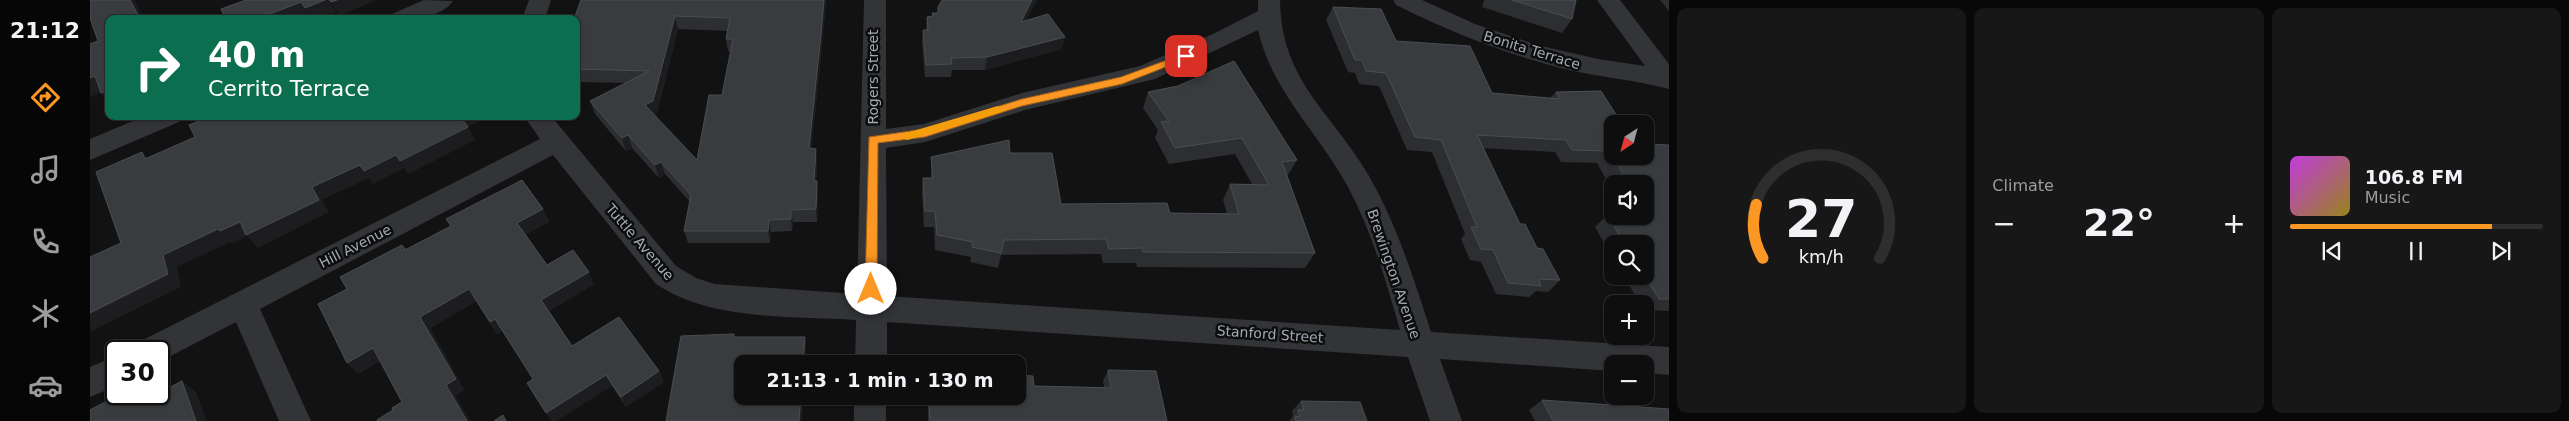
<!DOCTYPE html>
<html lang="en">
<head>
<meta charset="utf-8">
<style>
  :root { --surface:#0e0e0e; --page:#171717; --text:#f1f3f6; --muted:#9b9c9e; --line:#2e2e2e; --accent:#fb9722 }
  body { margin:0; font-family:"DejaVu Sans",sans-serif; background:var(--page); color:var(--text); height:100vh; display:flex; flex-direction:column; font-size:19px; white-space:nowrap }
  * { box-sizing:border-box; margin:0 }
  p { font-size:16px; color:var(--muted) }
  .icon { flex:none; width:28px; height:28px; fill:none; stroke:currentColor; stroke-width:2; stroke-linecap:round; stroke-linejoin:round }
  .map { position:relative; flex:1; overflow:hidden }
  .sheet { display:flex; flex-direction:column; gap:8px; padding:8px; background:#080808; width:900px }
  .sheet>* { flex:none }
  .banner { position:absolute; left:15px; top:15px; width:475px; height:105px; border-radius:10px; box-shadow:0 1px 4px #0004,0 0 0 1px var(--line); background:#0b6e4f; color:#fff; overflow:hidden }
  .needle { width:32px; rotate:216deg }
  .fabs { position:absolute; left:1514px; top:115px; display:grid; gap:10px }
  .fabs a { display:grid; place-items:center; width:50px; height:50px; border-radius:10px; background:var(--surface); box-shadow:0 1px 4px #0004,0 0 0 1px var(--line); font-size:25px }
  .speed { position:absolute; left:15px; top:340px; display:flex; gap:10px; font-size:25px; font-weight:700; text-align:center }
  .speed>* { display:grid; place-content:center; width:65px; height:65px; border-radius:50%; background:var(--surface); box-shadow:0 1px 4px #0004,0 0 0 1px var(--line); line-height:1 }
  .speed .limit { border:2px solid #111; border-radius:8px; background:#fff; color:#111 }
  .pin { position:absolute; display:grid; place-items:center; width:42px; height:42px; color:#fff; margin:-21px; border-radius:10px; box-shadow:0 2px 8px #0006 }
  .me { position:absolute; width:55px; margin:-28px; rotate:0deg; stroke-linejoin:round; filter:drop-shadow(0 0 4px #0008) }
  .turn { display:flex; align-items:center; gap:18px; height:105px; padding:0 20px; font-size:22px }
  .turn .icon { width:65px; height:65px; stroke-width:2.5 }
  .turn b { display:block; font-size:35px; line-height:42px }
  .big { font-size:38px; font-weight:800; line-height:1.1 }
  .sheet .card { flex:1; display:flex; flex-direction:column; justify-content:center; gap:8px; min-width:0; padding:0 18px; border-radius:10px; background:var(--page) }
  .sheet .dial { align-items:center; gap:0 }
  .dial svg { height:130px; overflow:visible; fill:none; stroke:var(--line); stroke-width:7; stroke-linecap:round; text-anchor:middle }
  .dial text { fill:var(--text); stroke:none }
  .song { display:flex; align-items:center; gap:15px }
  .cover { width:60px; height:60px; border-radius:8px; background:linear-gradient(135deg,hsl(290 70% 55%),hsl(50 70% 35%)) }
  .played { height:5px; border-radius:2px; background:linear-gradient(90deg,var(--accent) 80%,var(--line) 80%) }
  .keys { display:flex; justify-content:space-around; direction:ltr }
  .heat { display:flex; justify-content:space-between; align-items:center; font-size:28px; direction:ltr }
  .sheet .tiles { flex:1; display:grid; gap:8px; grid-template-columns:repeat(3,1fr) }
  .trip { position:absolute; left:644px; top:355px; width:292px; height:50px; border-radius:10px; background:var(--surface); box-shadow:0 1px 4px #0004,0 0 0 1px var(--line); font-weight:800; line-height:50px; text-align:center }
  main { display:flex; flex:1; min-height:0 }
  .dock { display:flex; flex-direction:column; width:90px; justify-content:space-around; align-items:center; background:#060606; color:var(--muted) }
  .dock .icon { width:35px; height:35px }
  .dock .current { color:var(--accent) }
  .dock b { font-size:22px; color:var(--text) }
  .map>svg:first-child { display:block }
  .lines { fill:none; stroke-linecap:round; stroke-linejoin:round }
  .minor { fill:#323438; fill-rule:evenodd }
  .wall { fill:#2d2e31; fill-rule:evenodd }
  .shaded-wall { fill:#1d1d1f }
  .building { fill:#393c3f; stroke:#4a4d52; fill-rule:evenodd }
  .route { fill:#fb9722; stroke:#a36216 }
  .slow { fill:#f59e0b }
  .labels { text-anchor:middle; stroke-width:5; stroke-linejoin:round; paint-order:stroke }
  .street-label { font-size:14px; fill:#a2aab5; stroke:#0d0d0e }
</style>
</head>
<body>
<main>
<nav class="dock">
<b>21:12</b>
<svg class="icon current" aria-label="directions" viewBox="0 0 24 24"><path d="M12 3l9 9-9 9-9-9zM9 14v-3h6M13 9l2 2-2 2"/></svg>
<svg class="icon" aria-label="music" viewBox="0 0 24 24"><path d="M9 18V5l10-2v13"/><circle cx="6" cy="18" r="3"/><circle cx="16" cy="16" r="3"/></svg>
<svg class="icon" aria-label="phone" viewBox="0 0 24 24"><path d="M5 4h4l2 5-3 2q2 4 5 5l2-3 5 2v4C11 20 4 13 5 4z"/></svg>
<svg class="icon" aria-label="climate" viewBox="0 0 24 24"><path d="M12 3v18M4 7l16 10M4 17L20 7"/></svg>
<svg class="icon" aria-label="car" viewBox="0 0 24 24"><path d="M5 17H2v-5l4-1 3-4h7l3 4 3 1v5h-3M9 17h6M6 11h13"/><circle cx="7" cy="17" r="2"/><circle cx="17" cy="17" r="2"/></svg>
</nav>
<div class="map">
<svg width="1579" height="421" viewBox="0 0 1579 421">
  <rect width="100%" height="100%" fill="#121213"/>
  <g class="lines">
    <path class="minor" d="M334 0 363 1C351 19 318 19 299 19L302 14Z
      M439 0H461L455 19H432Z
      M774 0H796V129L834 124 932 93 1050 66 1125 33 1168 11V0H1190C1191 82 1242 112 1279 176 1307 225 1324 279 1341 332L1579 347V375L1555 373V364H1522V371L1350 359 1372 421H1340L1318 357 797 322V364H765L766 320C702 316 621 321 566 284L463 155 170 309 221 421H189L146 322 69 362V351H47L51 341 450 139 434 116H461L586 266 606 278 625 284 767 294ZM1168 30C1182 92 1229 133 1258 187 1282 232 1296 281 1310 330L797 296 796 148 835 142 935 110 1065 79Z
      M1303 0H1332L1385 24 1447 45 1508 59 1555 66 1507 0H1530L1579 64V89C1546 80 1509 77 1474 69 1416 54 1360 32 1306 5Z
      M55 116H92L89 122 0 160V139Z
      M26 356V386L0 397V367Z
      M764 396H796V421H764Z"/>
  </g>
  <path class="wall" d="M736 0 732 47 721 149 727 161 726 181 728 193 727 222H703L702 231 681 232 680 243H598L594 231 600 202 575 174 569 178 542 148 536 151 505 114 500 101 536 83 486 82V19ZM588 29 638 31 636 39 638 51 641 52 632 95 607 160 564 115 567 113Z
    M1394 0H1486L1482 19 1472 33 1392 7Z
    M1570 0H1579V11Z
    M848 7 936 21 972 49 895 70H862L861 77H835L832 43 833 30H836L837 17H842V13H847Z
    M1243 7 1402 93 1460 98 1466 92 1511 91 1522 156 1579 145V311L1555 310V304H1550L1534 276H1555V244H1522V257L1505 227 1517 215 1522 216H1555V184H1522V190L1507 163 1471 162 1465 152 1393 148 1430 224 1470 280 1458 292 1446 291 1439 297 1406 294 1391 262 1380 260 1371 239 1375 234 1342 152 1317 150 1289 86 1269 84 1265 73 1258 72 1236 20Z
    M1058 92 1207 160 1198 175 1197 176 1225 253 1215 268 1047 267 1046 263H1013L1011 254 911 255 908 268 880 262 881 257 845 250 844 227H834L832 194 833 178H841V157L920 153 971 204 1080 213H1137L1133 200 1140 184H1162L1145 154 1079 164 1065 138 1068 130 1053 108Z
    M453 209 459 222 435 235 457 265 504 284 459 311 482 346 569 371 574 382 536 407 522 386 443 379 413 330 407 334 386 301 340 328 374 390 365 396 380 421H287L303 410 312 402 290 361 268 374 257 289 312 245 316 249Z
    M1018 370 1077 421H838V404L839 396H928L944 386 1014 387 1013 381Z
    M1452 400 1579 421H1445L1439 410Z
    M1211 401 1277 421H1199L1203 416 1202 411Z"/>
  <path class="shaded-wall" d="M40 0H44L54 19H50Z
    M235 0H239L246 12 230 19H222L215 8Z
    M247 0H286L249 16 241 2Z
    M734 0H736L732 47 720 161 719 148Z
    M942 0H947L929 35 931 22Z
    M211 2 219 15 211 19H167Z
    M585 16 588 29 567 113 559 118 555 105Z
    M975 37 972 49 895 70 897 57Z
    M5 76 18 90 0 97V78Z
    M19 90V101L11 93Z
    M369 116H390L392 120 375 128Z
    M378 127 385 140 318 174 310 161Z
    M538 135 542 148 536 151 532 138Z
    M726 149 727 161 725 193 724 181Z
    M52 152 65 165 55 159Z
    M306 155 314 168 283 184 279 178 232 200 239 212 168 248 157 236 142 244 140 242 87 267 91 287 0 332V313L73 255 128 229 222 187 270 165Z
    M571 162 575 174 569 178 565 165Z
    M727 181 728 193 727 222 726 209Z
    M453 209 459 222 434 236 427 223Z
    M701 210 703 222 702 231 701 219Z
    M679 220 681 232 680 243 678 231Z
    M499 272 504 284 457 312 451 300Z
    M379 289 387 301 340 328 374 390 365 396 380 421H377L356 385 330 317Z
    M405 319 413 330 407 334 400 322Z
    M715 337 716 349 715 364H713Z
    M283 348 293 359 268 374 257 363Z
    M569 371 574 382 536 407 531 397Z
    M516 375 522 386 467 421H461L456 413Z
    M92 381 106 392 117 421H106Z
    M69 391V392L76 408 60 398 59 394H69Z
    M711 396H713L712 421H709Z"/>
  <path class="building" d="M0 0H40L50 19H19V90L11 93 5 76 0 78V44L8 41 0 18Z
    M156 0H235L215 8 211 2 167 19H129L135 17 131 9Z
    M239 0H247L241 2Z
    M491 0H734L731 34 719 148 726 149 724 181H727L726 209 701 210V219L679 220 678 231H594L601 195 571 162 565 165 538 135 532 138 500 101 559 71 486 69V19H484ZM585 16 640 18 636 39H643L632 95H619L607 160 555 105 563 101Z
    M852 0H942L931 22 958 14 975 37 897 57 861 58 862 64 836 65 833 30H838L837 17 843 16 842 13H848V7Z
    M1422 0H1486L1482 19Z
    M1243 7 1291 9 1306 41 1380 46 1402 93 1470 99 1466 92 1511 91 1532 124H1522V156H1555V144L1579 145V299H1569L1555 276V244H1535L1517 215 1522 216 1559 217 1555 211V184H1539L1519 151 1482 150 1476 140 1387 135 1430 224H1435L1447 248 1453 249 1470 280 1449 279 1451 286 1418 283 1403 250 1391 249 1381 227H1387L1351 140 1325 137 1296 73 1276 71 1272 60H1265Z
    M1144 61 1207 160 1192 162 1225 253 1053 252 1052 248 1019 249 1016 239 914 240 911 253 882 247 883 242 847 235 845 211H835L833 178H843L841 157 919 140 920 153H962L971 204 1077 203 1080 213 1149 214 1140 184 1179 185 1152 138 1085 148 1071 122 1079 121 1058 92 1088 86Z
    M121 116H370L378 127 310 161 306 155 274 171 270 165 222 187 229 200 156 235 150 222 130 231 128 229 73 255 78 274 0 313V257L31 243 6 172 52 152 55 159 105 137 99 125Z
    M432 180 453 209 427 223 457 265 483 250 499 272 451 300 482 346 529 317 569 371 531 397 516 375 456 413 437 383 443 379 405 319 400 322 379 289 330 317 366 379 356 385 377 421H287V420L303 410 302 408 312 402 283 348 257 363 228 304 257 289 250 277 312 245 315 250 361 226 356 219Z
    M644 334V337H715L713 364H652V396H711L709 421H576L591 336Z
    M1018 370 1066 371 1077 421H840L839 396H928V375L943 376 944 386 1021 388Z
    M92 381 106 421H0V410L30 394H59L60 398Z
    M1452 400 1579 409V421H1463Z
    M1211 401 1270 402 1277 421H1206L1205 416 1210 417 1208 410H1214Z
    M413 415 416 421H404Z"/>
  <path class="route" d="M1096 53 1099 54V58L1032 84 932 106 835 137 788 143 787 289 786 293H777L775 289 779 137 835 129 932 99 1031 77Z"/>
  <path class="slow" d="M908 106 913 110 912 112 817 140 812 137 813 134Z"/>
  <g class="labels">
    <g class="street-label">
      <text transform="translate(1442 50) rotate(17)" y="5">Bonita Terrace</text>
      <text transform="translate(783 77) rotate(-90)" y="5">Rogers Street</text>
      <text transform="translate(550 242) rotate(49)" y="5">Tuttle Avenue</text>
      <text transform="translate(265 246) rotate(-27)" y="5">Hill Avenue</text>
      <text transform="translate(1304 274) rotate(71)" y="5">Brewington Avenue</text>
      <text transform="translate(1180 334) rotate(4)" y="5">Stanford Street</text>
    </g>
  </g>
</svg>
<div class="fabs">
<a><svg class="needle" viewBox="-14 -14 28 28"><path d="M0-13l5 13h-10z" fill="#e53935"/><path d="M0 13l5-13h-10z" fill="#9b9c9e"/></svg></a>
<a><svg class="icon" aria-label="sound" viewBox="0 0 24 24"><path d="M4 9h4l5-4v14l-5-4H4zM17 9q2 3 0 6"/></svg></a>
<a><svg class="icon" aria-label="search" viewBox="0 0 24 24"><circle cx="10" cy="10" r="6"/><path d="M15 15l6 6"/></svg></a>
<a>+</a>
<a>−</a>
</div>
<div class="speed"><div class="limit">30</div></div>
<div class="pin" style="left:1096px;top:56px;background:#d93025"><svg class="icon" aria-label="arrive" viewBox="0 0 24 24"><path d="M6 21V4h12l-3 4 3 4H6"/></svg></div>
<svg class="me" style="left:781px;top:289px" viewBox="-20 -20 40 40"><circle r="19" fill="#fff"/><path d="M0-13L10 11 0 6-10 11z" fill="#fb9722"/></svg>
<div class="trip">21:13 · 1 min · 130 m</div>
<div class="banner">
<div class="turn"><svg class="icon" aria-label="right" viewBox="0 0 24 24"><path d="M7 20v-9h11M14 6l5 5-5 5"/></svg><div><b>40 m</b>Cerrito Terrace</div></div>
</div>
</div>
<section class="sheet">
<div class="tiles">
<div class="card dial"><svg viewBox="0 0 100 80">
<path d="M14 69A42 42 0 1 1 86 69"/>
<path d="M14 69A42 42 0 0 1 10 36" stroke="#fb9722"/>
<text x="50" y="56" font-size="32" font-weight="700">27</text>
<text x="50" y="72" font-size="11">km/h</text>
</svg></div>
<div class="card"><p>Climate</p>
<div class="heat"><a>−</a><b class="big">22°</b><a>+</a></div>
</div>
<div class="card">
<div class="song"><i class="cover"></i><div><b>106.8 FM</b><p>Music</p></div></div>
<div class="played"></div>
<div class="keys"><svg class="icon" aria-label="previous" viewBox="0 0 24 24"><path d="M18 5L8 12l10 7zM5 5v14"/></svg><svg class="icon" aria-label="pause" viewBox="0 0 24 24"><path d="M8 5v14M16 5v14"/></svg><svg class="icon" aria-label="next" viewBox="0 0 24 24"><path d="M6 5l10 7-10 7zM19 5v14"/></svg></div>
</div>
</div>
</section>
</main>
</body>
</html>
